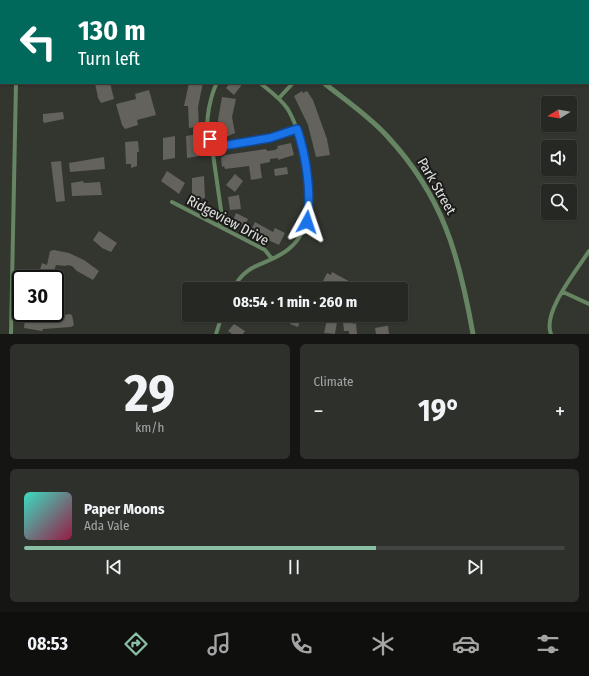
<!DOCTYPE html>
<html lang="en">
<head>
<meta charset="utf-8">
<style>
  :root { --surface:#262823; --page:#2e302b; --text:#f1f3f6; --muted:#a4a6a6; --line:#424441; --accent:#8abfa5 }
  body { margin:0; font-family:"Fira Sans Condensed",sans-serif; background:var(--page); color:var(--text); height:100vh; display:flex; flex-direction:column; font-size:15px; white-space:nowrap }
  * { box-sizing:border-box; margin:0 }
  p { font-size:13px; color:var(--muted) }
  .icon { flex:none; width:22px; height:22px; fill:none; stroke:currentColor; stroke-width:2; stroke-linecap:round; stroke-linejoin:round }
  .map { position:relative; height:334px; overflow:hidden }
  .panel { display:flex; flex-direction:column; gap:10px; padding:10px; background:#151613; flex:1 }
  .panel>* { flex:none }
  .banner { position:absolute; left:0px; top:0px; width:589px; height:84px; box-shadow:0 1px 3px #0004,0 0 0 1px var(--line); background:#00695c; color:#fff; overflow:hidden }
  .needle { width:26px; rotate:259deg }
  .controls { position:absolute; left:541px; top:96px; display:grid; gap:8px }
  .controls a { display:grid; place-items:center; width:36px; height:36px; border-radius:4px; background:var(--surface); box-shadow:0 1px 3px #0004,0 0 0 1px var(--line); font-size:20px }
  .speed { position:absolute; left:12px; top:270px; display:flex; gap:8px; font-size:20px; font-weight:700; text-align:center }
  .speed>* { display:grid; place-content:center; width:52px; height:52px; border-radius:50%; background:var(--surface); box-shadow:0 1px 3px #0004,0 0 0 1px var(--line); line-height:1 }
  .speed .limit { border:2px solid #111; border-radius:6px; background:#fff; color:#111 }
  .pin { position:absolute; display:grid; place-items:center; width:34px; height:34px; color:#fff; margin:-17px; border-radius:8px; box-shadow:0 2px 6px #0006 }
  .me { position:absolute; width:44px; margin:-22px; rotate:5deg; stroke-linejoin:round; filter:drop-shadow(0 0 3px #0008) }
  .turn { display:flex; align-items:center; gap:14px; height:84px; padding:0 12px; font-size:18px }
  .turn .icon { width:52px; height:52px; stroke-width:2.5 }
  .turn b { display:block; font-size:28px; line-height:34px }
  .big { font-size:30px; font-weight:700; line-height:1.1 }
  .panel .tile { flex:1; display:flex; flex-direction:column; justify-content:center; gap:6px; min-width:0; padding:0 14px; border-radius:6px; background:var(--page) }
  .panel .dial { align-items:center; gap:0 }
  .dial b { font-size:52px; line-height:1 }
  .song { display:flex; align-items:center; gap:12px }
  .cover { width:48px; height:48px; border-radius:6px; background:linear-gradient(135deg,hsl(170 70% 55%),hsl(340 70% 35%)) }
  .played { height:4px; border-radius:2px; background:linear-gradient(90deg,var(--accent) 65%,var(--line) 65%) }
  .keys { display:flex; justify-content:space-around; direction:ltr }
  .heat { display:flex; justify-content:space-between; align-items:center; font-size:22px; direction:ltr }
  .panel .tiles { flex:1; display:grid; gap:10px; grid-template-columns:1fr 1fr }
  .tile:last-child { grid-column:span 2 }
  .trip { position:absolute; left:182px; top:282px; width:226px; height:40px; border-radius:4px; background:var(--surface); box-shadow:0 1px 3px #0004,0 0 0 1px var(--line); font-weight:700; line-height:40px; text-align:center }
  .tab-bar { display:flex; height:64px; justify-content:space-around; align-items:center; background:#0f100e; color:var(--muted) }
  .tab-bar .icon { width:28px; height:28px }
  .tab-bar .current { color:var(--accent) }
  .tab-bar b { font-size:18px; color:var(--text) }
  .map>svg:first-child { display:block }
  .building { fill:#63625c }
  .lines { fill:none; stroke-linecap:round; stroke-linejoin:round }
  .minor { stroke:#668562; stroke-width:4 }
  .tertiary { stroke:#668562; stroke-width:5 }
  .route-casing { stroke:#114b97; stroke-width:10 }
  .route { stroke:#1a73e8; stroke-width:7 }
  .labels { text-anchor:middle; stroke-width:4; stroke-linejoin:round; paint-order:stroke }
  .street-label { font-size:14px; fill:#e1e2df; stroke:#1b1c1a }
</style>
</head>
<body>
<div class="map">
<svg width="589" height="334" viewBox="0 0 589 334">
  <rect width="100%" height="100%" fill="#33352f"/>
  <path class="building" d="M95 83H110L114 99 101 103 98 98Z
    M189 83H203L198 107 199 127 189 128 188 106H184Z
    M230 83 234 85 243 83 234 95 226 88Z
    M149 90 156 115 137 120 138 125 125 129 122 125 116 104 136 99 135 94Z
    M302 91 303 93 307 91 313 100 327 139 330 155 316 157 308 125 294 96Z
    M222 97 236 99 232 117 235 133 226 137 222 136 218 120Z
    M63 112 64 119 44 123 43 121V114Z
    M198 134 199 156 187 158 186 136Z
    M175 136V158L163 160V138Z
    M138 141 139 152H137V166L131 168V164H126L125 142Z
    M291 143 294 155 278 160V158L270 159V162L260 164 262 178 251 180 249 166 225 169 224 166 222 167 221 158 225 155 266 149 267 151 275 150 278 148 277 146Z
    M104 157 105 169 70 172 69 163Z
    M61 161 65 201 56 202 51 162Z
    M287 167 288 174 275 176 274 169Z
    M167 171 185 183 179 194 161 181Z
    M235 174 243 181 235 192 226 185Z
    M204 176 205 198 192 200V178Z
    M83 181 84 183 100 182 102 195 72 196 71 183Z
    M239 195 241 209 230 210 228 197Z
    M236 213 248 219 244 228 232 222Z
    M255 222 273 232 275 228 285 233 279 245 250 232Z
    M99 231 117 243 111 252 102 248 93 240Z
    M54 250 69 253 84 260 99 271 93 280 77 271 72 266 66 265V266L56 265 52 277 39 273 42 263 47 265 50 251Z
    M332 272 356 285 354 289 335 288 333 289 325 285 326 283 323 281 327 273 331 275Z
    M69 314 72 315 74 325 71 327 43 329 42 331 24 328 25 317H44L43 319Z
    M292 315H302L298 327 290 324Z
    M328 315 338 316 335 334 324 333Z
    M353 320V324L356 323 357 334H349V331H344L343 321Z
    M234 324 245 331 243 334H232L228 331Z
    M386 326H388L389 334H376L375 328Z"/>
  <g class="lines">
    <path class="minor" d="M38 1V0
      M217 83C210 95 198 143 220 146L263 140 297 129
      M279 98 293 83
      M213 154 222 217 219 225
      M172 202 265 250 272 259
      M233 289C247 260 271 266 291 247 300 239 306 226 308 215 312 188 302 131 287 108 280 98 270 91 260 83
      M563 292 589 304
      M11 334 16 83
      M216 334 222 315
      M551 334C542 312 577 270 589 251"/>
    <path class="tertiary" d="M223 0 224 1
      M324 83C345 100 369 116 387 136 443 196 459 255 473 334"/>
  </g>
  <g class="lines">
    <g class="route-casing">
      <path id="route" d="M210 139 215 145 222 146 270 138 297 129C306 155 312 195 307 222"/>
    </g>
    <use href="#route" class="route"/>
  </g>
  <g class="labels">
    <g class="street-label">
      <text transform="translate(437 186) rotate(60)" y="5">Park Street</text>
      <text transform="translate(228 220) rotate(28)" y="5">Ridgeview Drive</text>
    </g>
  </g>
</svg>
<div class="controls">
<a><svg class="needle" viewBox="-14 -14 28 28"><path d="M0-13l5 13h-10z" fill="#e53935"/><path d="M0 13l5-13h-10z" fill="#a4a6a6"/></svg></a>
<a><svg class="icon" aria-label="sound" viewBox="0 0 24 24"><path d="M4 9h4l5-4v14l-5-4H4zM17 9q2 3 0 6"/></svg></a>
<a><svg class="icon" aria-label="search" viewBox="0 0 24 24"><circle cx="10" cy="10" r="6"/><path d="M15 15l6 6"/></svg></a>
</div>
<div class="speed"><div class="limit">30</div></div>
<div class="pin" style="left:210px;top:139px;background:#d93025"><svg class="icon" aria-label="arrive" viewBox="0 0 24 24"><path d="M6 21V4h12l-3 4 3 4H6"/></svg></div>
<svg class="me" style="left:307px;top:222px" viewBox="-20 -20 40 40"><path d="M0-17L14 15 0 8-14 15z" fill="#1a73e8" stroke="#fff" stroke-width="4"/></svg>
<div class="trip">08:54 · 1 min · 260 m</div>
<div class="banner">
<div class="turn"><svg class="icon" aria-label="left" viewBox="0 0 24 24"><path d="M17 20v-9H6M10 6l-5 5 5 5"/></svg><div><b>130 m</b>Turn left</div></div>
</div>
</div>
<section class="panel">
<div class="tiles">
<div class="tile dial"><b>29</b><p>km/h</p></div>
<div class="tile"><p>Climate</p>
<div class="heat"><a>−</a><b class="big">19°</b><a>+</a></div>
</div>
<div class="tile">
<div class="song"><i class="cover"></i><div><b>Paper Moons</b><p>Ada Vale</p></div></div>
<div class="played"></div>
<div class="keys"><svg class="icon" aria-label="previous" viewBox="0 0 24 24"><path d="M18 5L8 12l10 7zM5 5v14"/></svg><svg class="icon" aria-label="pause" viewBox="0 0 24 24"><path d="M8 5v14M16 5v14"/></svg><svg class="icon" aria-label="next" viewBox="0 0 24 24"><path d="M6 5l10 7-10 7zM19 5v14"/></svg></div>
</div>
</div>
</section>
<nav class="tab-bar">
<b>08:53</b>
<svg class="icon current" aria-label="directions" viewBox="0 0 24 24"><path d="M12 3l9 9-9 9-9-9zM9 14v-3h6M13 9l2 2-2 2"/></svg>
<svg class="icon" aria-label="music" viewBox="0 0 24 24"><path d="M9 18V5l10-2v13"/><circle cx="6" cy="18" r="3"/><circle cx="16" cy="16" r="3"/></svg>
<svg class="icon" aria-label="phone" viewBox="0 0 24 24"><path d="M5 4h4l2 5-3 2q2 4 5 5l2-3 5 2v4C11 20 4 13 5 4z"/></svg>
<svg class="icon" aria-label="climate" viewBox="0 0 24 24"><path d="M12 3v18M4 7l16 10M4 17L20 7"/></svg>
<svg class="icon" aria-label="car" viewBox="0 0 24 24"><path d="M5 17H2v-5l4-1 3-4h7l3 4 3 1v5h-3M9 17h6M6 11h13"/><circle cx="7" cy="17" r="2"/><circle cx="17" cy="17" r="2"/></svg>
<svg class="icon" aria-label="filters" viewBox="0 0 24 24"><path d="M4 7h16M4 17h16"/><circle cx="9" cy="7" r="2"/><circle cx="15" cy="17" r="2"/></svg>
</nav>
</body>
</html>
